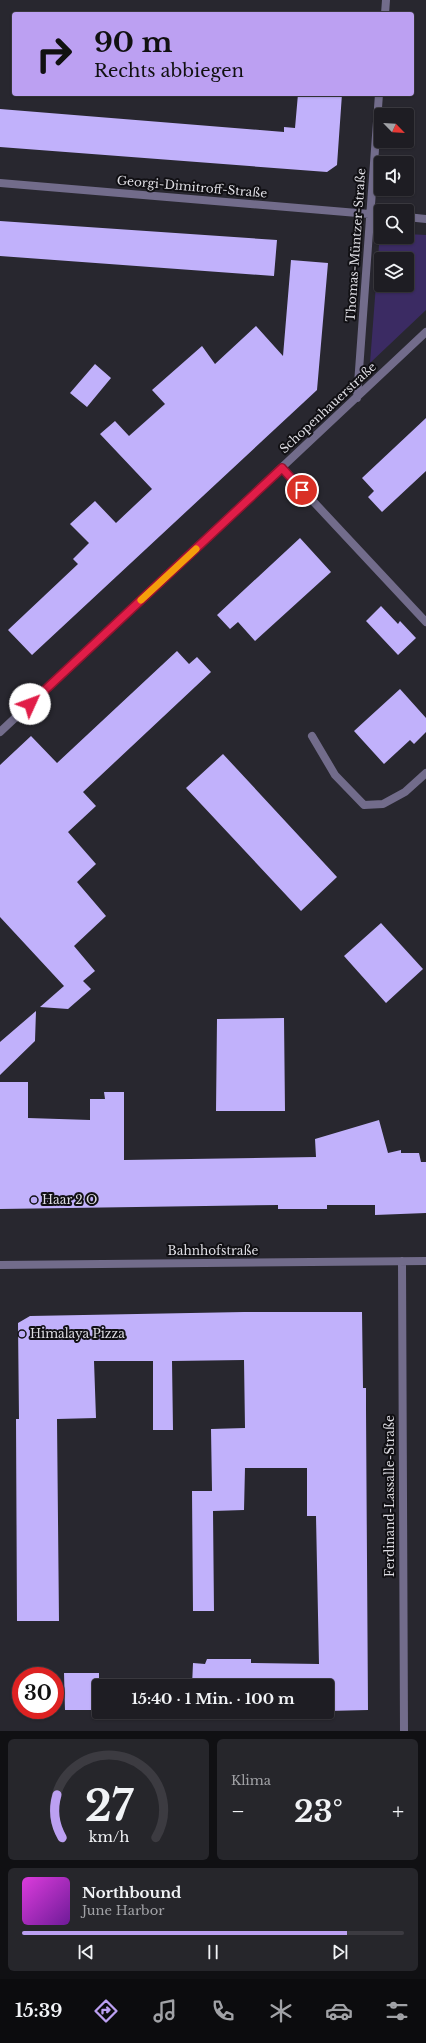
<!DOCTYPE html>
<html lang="de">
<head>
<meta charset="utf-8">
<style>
  :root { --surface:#1e1d23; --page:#26262b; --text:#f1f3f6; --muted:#a1a2a6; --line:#3c3b41; --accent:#bca0f2 }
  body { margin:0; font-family:"Libre Baskerville",serif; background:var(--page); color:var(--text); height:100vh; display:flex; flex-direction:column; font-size:15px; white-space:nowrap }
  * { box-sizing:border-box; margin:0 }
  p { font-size:13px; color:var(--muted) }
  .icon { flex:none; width:22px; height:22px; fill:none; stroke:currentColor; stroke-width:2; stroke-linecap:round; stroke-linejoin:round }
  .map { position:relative; height:1731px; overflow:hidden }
  .side { display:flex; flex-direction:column; gap:8px; padding:8px; background:#101013; flex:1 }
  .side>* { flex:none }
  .hud { position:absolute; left:12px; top:12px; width:402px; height:84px; border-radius:4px; box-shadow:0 1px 3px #0004,0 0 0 1px var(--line); background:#bca0f2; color:#111; overflow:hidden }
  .needle { width:26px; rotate:115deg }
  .fabs { position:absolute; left:374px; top:108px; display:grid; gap:8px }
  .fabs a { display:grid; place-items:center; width:40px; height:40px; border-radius:4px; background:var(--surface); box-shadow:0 1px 3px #0004,0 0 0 1px var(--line); font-size:20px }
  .speed { position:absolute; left:12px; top:1667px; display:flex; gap:8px; font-size:20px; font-weight:700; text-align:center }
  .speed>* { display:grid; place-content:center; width:52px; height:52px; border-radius:50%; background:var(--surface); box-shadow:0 1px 3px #0004,0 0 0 1px var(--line); line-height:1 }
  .speed .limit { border:6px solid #d22; background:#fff; color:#111 }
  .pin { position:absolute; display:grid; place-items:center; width:34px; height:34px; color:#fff; margin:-17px; border:2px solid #fff; border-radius:50%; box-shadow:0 1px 4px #0007 }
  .me { position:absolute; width:44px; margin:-22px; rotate:47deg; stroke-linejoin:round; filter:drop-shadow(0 0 3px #0008) }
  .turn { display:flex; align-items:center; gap:14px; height:84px; padding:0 16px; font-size:18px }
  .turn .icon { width:52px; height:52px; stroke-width:2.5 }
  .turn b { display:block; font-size:28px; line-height:34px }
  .big { font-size:30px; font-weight:800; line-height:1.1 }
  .side .widget { flex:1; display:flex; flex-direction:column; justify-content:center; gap:6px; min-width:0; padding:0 14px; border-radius:6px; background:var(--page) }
  .side .dial { align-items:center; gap:0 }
  .dial svg { height:104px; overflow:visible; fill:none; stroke:var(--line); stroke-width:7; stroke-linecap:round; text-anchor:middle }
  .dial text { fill:var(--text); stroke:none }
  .song { display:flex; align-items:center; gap:12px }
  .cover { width:48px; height:48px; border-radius:6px; background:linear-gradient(135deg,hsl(300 70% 55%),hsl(280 70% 35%)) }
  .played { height:4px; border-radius:2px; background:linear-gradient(90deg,var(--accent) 85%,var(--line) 85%) }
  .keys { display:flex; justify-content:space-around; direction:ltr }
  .heat { display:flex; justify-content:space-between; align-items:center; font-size:22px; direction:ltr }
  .side .tiles { flex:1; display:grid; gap:8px; grid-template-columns:1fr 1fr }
  .widget:last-child { grid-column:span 2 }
  .trip { position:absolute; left:92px; top:1679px; width:242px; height:40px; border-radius:4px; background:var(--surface); box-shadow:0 1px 3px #0004,0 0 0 1px var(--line); font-weight:800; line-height:40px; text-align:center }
  .dock { display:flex; height:64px; justify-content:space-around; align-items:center; background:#0c0c0e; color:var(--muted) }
  .dock .icon { width:28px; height:28px }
  .dock .selected { color:var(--accent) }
  .dock b { font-size:18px; color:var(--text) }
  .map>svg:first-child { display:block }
  .green { fill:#3b2b63; fill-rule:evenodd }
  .building { fill:#c1b1fb }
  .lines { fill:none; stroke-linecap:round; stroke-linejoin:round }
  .street { stroke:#726c8b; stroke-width:8 }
  .route-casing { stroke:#92132f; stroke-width:10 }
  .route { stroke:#e11d48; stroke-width:7 }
  .slow { stroke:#f59e0b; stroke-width:7 }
  .poi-dot { fill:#bbaaf6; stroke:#111014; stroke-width:1.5 }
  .labels { text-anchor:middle; stroke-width:4; stroke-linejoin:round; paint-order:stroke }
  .street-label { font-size:12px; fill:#dedde3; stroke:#111014 }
  .poi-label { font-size:12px; fill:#dedde3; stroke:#111014; text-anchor:start }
</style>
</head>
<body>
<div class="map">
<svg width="426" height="1731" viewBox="0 0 426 1731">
  <rect width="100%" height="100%" fill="#28272f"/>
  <path class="green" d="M380 232 381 237H407V234L426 235V310L370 363ZM381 259H407V285H381Z"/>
  <path class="building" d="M298 94H342L337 165 327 172 0 147V109L284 132V127L295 128Z
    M0 221 277 240 274 276 0 256Z
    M291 260 328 263 317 390 32 655 8 630 78 564 73 559 89 543 70 524 95 501 116 523 152 489 100 434 115 421 129 436 165 404 152 390 202 346 215 364 256 326 283 356Z
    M95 364 111 378 87 407 70 393Z
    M426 418V471L382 512 368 497 374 491 362 478Z
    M300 538 331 572 255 641 238 622 230 629 217 615Z
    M381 606 398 624 400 621 416 638 398 655 366 621Z
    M177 651 189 664 197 657 211 672 83 792 96 806 68 832 96 864 77 882 106 916 74 946 95 971 83 981 91 989 68 1009 40 1007 64 986 0 917V765L31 736 57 763Z
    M400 689 426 718V732L414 744 410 740 384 764 354 731Z
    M223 754 337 877 301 911 186 788Z
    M381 923 423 969 386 1003 344 956Z
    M36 1011 35 1041 0 1075V1042Z
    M284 1018 285 1111H216L217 1019Z
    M0 1082H28V1118L90 1120V1099H105L104 1092H124V1160L316 1157 315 1139 379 1120 388 1153 401 1150V1153H419L421 1162H426V1213L375 1215V1205H327V1209H278V1205L0 1209Z
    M244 1312H362L363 1388H366V1409L368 1710 327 1711V1686H192L193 1663 205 1664 207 1659H251V1663L319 1664 316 1516H307V1468H245L244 1510 213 1511 214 1611H193L192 1491H212L211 1429 245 1428 244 1360 172 1361 173 1430H153V1361H94L96 1418 57 1419 59 1621H17L16 1419H19L18 1323 30 1316Z
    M64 1673H99V1710H65Z"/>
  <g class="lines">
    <path class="street" d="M385 14 386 0
      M0 183 381 215
      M407 217 426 219
      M357 398 379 94
      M282 468 426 622
      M0 732 426 332
      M312 736 335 775 364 805 383 804 405 792 426 773
      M402 1261 404 1731
      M0 1265 426 1261"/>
  </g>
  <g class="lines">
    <g class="route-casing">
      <path id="route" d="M30 704 282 468 302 490"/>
    </g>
    <use href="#route" class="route"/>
    <path class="slow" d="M141 600 196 549"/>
  </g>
  <g class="poi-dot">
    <circle cx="34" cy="1200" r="4"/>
    <circle cx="22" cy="1334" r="4"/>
  </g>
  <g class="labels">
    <g class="street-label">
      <text transform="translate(192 187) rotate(5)" y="4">Georgi-Dimitroff-Straße</text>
      <text transform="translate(356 245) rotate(-86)" y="4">Thomas-Müntzer-Straße</text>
      <text transform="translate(328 408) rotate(-43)" y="4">Schopenhauerstraße</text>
      <text x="213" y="1255">Bahnhofstraße</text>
      <text transform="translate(390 1496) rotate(-90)" y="4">Ferdinand-Lassalle-Straße</text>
    </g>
    <g class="poi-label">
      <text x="42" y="1204">Haar 2 O</text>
      <text x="30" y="1338">Himalaya Pizza</text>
    </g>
  </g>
</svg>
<div class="fabs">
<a><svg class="needle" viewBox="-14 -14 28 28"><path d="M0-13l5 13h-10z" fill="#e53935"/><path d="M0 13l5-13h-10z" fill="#a1a2a6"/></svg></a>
<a><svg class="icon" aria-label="sound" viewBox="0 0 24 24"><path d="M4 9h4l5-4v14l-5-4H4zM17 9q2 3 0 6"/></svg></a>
<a><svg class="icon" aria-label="search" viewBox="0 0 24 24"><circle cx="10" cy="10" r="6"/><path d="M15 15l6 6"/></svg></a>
<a><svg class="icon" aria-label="layers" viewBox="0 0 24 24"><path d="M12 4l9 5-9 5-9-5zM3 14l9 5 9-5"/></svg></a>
</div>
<div class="speed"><div class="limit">30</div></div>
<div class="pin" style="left:302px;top:490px;background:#d93025"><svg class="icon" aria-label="arrive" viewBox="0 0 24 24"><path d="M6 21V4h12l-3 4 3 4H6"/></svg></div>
<svg class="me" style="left:30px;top:704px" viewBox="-20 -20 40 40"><circle r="19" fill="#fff"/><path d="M0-13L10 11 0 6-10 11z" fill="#e11d48"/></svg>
<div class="trip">15:40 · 1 Min. · 100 m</div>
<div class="hud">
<div class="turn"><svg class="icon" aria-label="right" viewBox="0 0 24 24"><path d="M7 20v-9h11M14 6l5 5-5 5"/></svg><div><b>90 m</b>Rechts abbiegen</div></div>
</div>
</div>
<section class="side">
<div class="tiles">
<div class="widget dial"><svg viewBox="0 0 100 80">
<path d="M14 69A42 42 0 1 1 86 69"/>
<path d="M14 69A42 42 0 0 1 10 36" stroke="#bca0f2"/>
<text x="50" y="56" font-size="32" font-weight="700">27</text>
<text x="50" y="72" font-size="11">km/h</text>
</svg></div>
<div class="widget"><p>Klima</p>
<div class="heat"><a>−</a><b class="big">23°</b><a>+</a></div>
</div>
<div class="widget">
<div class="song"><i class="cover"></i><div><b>Northbound</b><p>June Harbor</p></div></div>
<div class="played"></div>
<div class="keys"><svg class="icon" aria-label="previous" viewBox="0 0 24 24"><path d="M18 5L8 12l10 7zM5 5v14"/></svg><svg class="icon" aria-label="pause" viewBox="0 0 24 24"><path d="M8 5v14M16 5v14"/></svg><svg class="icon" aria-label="next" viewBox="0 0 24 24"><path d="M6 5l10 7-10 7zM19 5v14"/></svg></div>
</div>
</div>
</section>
<nav class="dock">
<b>15:39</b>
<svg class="icon selected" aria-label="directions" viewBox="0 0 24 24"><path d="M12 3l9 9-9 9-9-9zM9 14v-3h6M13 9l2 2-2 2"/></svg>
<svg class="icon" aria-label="music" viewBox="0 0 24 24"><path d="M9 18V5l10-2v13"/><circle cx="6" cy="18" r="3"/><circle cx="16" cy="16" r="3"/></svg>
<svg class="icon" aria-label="phone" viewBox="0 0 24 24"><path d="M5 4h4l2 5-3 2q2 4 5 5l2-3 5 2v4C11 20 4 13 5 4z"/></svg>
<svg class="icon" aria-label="climate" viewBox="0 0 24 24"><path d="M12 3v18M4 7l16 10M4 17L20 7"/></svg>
<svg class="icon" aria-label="car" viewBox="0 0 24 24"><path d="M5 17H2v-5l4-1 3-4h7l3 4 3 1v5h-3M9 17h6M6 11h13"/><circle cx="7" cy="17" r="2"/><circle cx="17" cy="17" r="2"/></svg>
<svg class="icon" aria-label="filters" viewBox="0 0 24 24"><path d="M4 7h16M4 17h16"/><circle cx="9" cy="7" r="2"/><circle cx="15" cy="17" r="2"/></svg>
</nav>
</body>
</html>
